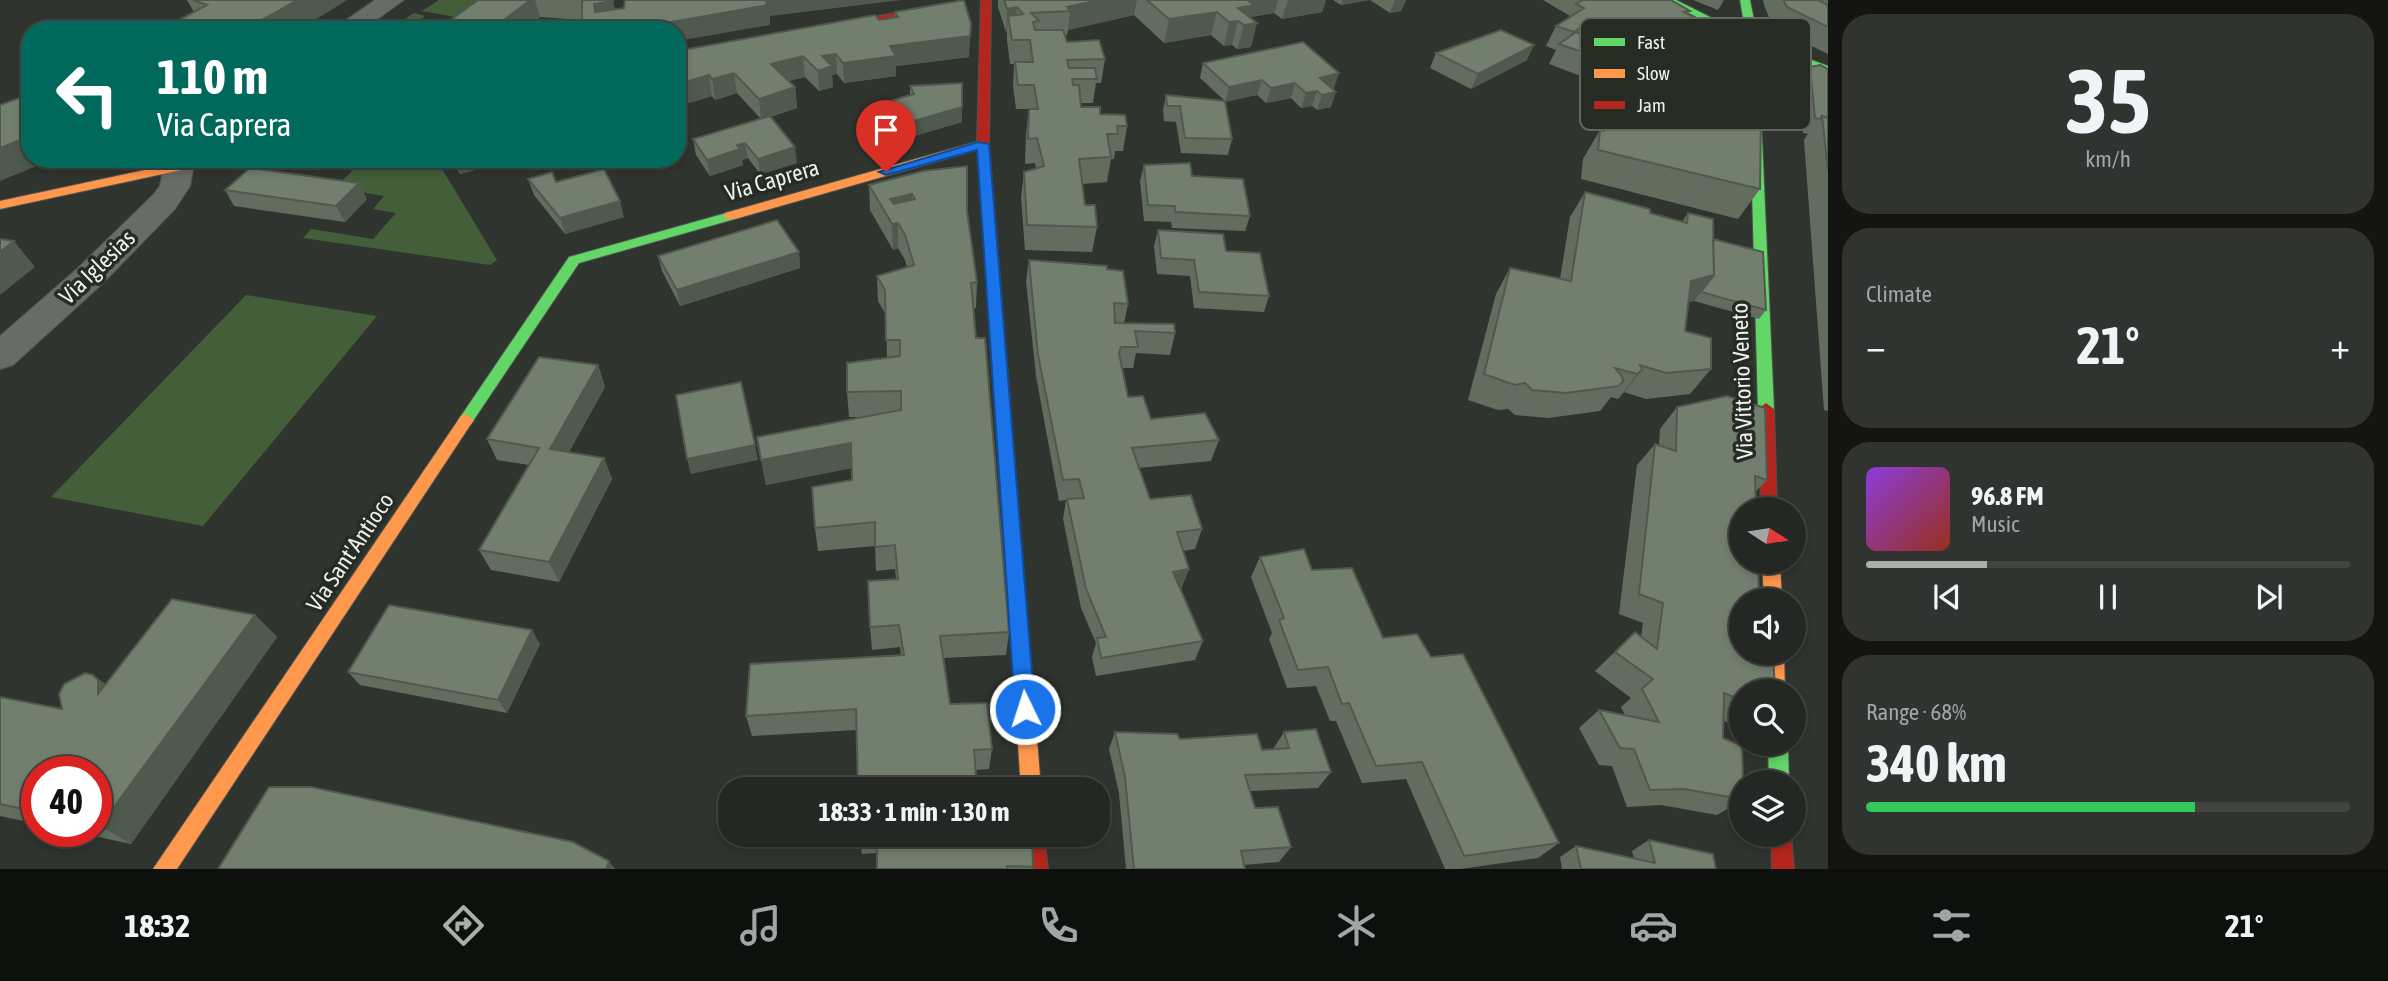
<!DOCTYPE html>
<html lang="en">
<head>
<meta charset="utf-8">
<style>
  :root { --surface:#242723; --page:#303330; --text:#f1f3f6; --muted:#a3a5a6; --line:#414441; --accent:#aaafa9 }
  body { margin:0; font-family:"Asap Condensed",sans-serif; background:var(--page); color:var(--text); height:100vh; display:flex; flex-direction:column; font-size:26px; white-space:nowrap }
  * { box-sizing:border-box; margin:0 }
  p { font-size:23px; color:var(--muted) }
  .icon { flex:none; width:38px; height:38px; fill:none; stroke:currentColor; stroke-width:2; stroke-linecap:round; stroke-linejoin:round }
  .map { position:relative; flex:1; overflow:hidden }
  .side { display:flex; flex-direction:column; gap:14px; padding:14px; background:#141513; width:560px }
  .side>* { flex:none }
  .hud { position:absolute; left:21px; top:21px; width:665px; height:147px; border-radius:28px; box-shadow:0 4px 10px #0003,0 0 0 2px var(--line); background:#00695c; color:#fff; overflow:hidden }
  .needle { width:46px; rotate:102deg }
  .fabs { position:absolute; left:1729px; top:497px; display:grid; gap:14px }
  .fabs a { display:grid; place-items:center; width:77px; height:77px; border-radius:50%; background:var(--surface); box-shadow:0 4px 10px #0003,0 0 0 2px var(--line); font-size:35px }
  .speed { position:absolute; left:21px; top:756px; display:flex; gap:14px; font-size:35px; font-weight:700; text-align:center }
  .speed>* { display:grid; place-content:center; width:91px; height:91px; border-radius:50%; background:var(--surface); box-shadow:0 4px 10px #0003,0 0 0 2px var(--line); line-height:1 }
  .speed .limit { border:10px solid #d22; background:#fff; color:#111 }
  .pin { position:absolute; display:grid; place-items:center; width:60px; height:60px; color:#fff; margin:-72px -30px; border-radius:50% 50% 50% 0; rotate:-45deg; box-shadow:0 0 7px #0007 }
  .pin .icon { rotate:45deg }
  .me { position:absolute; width:77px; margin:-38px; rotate:356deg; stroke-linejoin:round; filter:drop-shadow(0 0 5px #0008) }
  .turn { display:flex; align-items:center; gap:24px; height:147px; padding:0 21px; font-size:32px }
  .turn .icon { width:91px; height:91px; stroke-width:2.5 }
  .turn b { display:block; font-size:49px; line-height:60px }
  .big { font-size:52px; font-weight:700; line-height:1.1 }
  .side .tile { flex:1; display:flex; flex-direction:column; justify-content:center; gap:10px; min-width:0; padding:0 24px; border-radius:28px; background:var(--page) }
  .side .dial { align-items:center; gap:0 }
  .dial b { font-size:91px; line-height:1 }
  .song { display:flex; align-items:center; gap:21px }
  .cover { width:84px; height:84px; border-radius:10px; background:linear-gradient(135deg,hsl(270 70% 55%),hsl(10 70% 35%)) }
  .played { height:7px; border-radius:4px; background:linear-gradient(90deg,var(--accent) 25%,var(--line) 25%) }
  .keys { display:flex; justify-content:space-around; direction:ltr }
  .heat { display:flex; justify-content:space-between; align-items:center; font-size:38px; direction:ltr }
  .charge { height:10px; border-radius:5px; background:linear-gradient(90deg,#34c759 68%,var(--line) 0) }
  .trip { position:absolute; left:718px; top:777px; width:392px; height:70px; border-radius:28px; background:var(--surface); box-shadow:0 4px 10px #0003,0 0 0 2px var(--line); font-weight:700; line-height:70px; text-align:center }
  .dock { display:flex; height:112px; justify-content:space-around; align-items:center; background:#0e100e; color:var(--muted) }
  .dock .icon { width:49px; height:49px }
  .dock .active { color:var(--accent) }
  .dock b { font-size:32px; color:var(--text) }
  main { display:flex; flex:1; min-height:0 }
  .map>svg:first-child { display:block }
  .green { fill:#435e39 }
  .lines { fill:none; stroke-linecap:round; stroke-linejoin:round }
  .street-casing { stroke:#4f534e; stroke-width:2 }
  .fast-casing { stroke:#4f534e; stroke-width:2 }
  .slow-casing { stroke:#4f534e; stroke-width:2 }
  .jam-casing { stroke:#4f534e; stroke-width:2 }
  .street { fill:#686b67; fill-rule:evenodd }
  .fast { fill:#63d668; fill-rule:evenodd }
  .slow { fill:#ff974d; fill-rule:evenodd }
  .jam { fill:#b3261e; fill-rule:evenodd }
  .wall { fill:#626d5f }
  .shaded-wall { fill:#50594d }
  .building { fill:#727f6e; stroke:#50594d; stroke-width:2; fill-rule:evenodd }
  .route { fill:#1a73e8; stroke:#114b97; stroke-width:2 }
  .labels { text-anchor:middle; stroke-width:7; stroke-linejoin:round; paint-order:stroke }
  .street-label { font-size:23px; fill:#ecf1eb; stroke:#262c24 }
  .key { fill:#262c24; stroke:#616760; stroke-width:2 }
  .key-label { font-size:19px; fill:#ecf1eb }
</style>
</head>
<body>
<main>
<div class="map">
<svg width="1828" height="869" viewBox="0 0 1828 869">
  <rect width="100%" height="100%" fill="#30342f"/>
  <path class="green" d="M439 0H485L461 18 422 11Z
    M414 13 425 16 421 19 456 21 444 30H388Z
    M364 159H436L497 260 490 265 303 238 311 229 373 239 396 213 373 209 384 196 335 188Z
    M246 295 377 316 203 526 51 497Z"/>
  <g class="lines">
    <g class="street-casing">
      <path id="street" d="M375 0H404L362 30H332Z
        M165 159H195L190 186 175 209 102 284 13 365 0 369V336L78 268 153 195 160 186Z"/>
    </g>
    <g class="fast-casing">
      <path id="fast" d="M1663 0H1676L1746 35 1740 0H1750L1758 40 1828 66V73L1758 48 1774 409 1766 415 1758 409 1748 43Z
        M730 212 735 213V219L579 263 471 424H461L458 420 461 416 569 257Z
        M1768 744H1788L1789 782H1769Z"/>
    </g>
    <g class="slow-casing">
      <path id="slow" d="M983 140 989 144 987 147 735 219H725L724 216 725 213Z
        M196 159H220L214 163 0 209V201Z
        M466 414 474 420 471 424 177 869H153L461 416Z
        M1006 447 1012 449 1014 453 1041 789H1021L998 453 1000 449Z
        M1762 562H1780L1782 600H1764Z
        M1766 653H1784L1785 691H1767Z"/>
    </g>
    <g class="jam-casing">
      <path id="jam" d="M981 0H991L989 144 1014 453 1012 457H1000L998 453 977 144Z
        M947 3 952 6 951 8 827 32 822 29 827 26Z
        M1766 403 1774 409 1777 509H1761L1758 409Z
        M1024 835H1044L1048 869H1026Z
        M1771 835H1791L1794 869H1772Z"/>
    </g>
    <use href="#street" class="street"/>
    <use href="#fast" class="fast"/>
    <use href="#slow" class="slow"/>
    <use href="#jam" class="jam"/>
  </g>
  <path class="wall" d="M187 0H347L298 30 194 12Z
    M478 0H612L615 9 770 16V25L582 20 540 17 524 30H437Z
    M998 0H1326L1322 12 1282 19 1274 13 1251 17V47L1237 49 1232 45 1224 46 1211 35 1164 43 1134 15 1068 30 1067 35H1065L1067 42 1105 59 1101 83H1096L1093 103H1081V107L1127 126 1123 151H1115L1114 159H1111L1107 182 1082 184 1085 205 1097 227 1092 252 1025 250 1021 197 1024 172 1036 168 1035 163 1025 164 1026 134 1029 109H1016L1013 86 1014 64H1010L1007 40V32H1006L998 7Z
    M1333 0H1369L1341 5Z
    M1370 0H1406L1401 11 1390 13Z
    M1543 0H1671L1690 11 1688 14 1756 96 1746 110 1760 189 1738 219 1581 179 1583 159 1600 130 1603 131 1605 127 1610 128 1618 114 1653 122 1669 96 1677 97 1678 90 1656 84 1657 70 1642 62 1637 71 1630 79 1609 72 1599 83 1549 64 1556 50 1546 46 1556 26 1569 17 1570 16Z
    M1693 0H1724L1718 10Z
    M1763 0H1828V54L1773 27 1764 5Z
    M895 12 969 57 896 66V76L844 83 837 74 832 75 833 87 819 91 805 77 788 81 795 87 797 108 770 117 797 163 760 174 748 158 742 160 743 165 710 176 696 155 693 139 761 119 737 93 715 100 712 96 689 103 677 86V51L895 18Z
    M1436 53 1527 60 1471 89 1430 68Z
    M1203 63 1334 89H1333L1331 107 1317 110 1312 106 1301 108 1291 98 1266 103 1257 95 1225 101 1232 139 1228 155 1181 153 1176 122 1164 121 1163 110 1166 95 1225 101 1200 78Z
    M1810 67 1828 69V411L1824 410 1804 140 1808 134 1803 133 1799 83Z
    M910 86 962 122 914 136 894 115 893 100 910 95Z
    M451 159H515L460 174Z
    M1144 165 1192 176 1250 216 1245 231 1172 228 1171 222 1144 221 1140 181Z
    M923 171 967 211 977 282 976 308H973L1009 632 1006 655 944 658 950 704 992 749 989 769 976 770 856 730 752 736 746 716 901 655 900 647 872 650 870 627 896 579 895 569 876 571 875 546 818 551 815 528 852 480 851 468 766 485 757 437 865 417H849L847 392 887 358 886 315 878 301 877 276 907 267 905 260 898 248 893 250 870 210 869 185Z
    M528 179 556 182 624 217 565 234 534 195Z
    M225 190 367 199 345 222 234 206Z
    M1585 192 1650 213 1682 222 1688 213 1713 239 1766 310 1759 319 1694 301 1688 302 1685 331 1711 369 1690 394 1646 399 1624 392 1618 399 1611 397 1600 411 1548 418 1515 415 1508 409 1498 410 1468 400 1496 294 1510 268 1560 279 1570 217Z
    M1158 230 1226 251 1269 296 1264 312 1194 308 1190 276 1157 274 1154 246Z
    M799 252 800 268 680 306 662 271 658 256Z
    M1029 260 1107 269 1128 304 1124 323 1175 333 1170 355 1136 353 1133 368H1122L1128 397 1151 419 1219 440 1211 461 1139 468 1150 499 1202 529 1195 549 1183 551 1189 569 1181 589 1203 641 1195 660 1096 676 1092 657 1096 643 1081 608 1063 519 1066 500 1059 501 1036 376 1026 281Z
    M598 365 605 387 569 452 604 458 612 479 559 582 491 570 479 550 529 465 497 460 487 439Z
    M1677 407 1767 480 1756 491 1741 691V727L1724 721 1723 738 1741 782V801L1717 815 1661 805 1627 807 1612 766 1599 765 1579 728 1599 710 1625 715 1621 707 1631 698 1595 671 1635 632 1641 637 1643 623 1619 614 1637 465 1655 444 1659 445 1660 429Z
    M1260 557 1312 570 1383 638 1431 657 1559 843 1538 858 1460 869H1445L1406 779 1362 783 1336 721H1330L1316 686 1287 688 1269 639 1272 633 1251 577Z
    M255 615 277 637 131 844 72 831H96V772H37V824L0 816V697L62 709 93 675 105 684Z
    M540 644 507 713 360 685 348 672Z
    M1115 732 1180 739 1262 750 1273 749 1284 732 1331 772 1318 788 1250 791 1255 808 1291 847 1279 862 1244 865 1245 869H1126L1119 793 1109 749Z
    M859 835H1032L1033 867V869H877V853L862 854Z
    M1649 840 1716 869H1562L1560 857 1576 846 1634 858 1632 851Z"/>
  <path class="shaded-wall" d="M297 0H347L298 30H242Z
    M530 0H535L540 17 524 30H491Z
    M764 0H902L770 16V25L677 41V30H626Z
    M1100 0H1137L1134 15 1068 30 1070 11 1067 7Z
    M1242 0H1278L1274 13 1251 17 1257 23 1251 47 1237 49 1244 25 1238 21 1232 45 1224 46 1229 22Z
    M1288 0H1326L1322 12 1282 19Z
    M1342 0H1369L1341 5Z
    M1395 0H1406L1401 11 1390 13Z
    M613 1 617 21 598 24 594 4Z
    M1017 7 1015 31 1008 16 1007 32H1006L1007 9Z
    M1217 12 1211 35 1164 43 1169 19Z
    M971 24 969 57 896 66V76L844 83 843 63 890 46Z
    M1639 33 1627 53V43Z
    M1534 45 1527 60 1471 89 1478 74Z
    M1649 50 1637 71 1630 79 1642 59Z
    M1620 52 1609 72 1599 83 1611 62Z
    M836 54 837 74 832 75 833 87 819 91 818 71 822 56Z
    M803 56 805 77 774 85 771 64Z
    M734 73 737 93 715 100 712 79Z
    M1339 73 1334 89 1319 92 1317 91 1312 106 1301 108 1306 93 1320 78Z
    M709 75 712 96 689 103 686 82Z
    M1262 80 1257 95 1225 102 1229 87Z
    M1295 83 1291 98 1266 103 1271 88Z
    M795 87 797 108 761 119 759 99Z
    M1336 92 1331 107 1317 110 1322 95Z
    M962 107V122L914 136V121Z
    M677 114H679L684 135 677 136Z
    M30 126V159H47L49 161 0 181V148L22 129Z
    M745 143 748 158 742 160 743 165 710 176 707 160 737 145Z
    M795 147 797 163 760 174 758 159Z
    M454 159H515L460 174Z
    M359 183 367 199 345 222 336 206Z
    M912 194V219L898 223V248L893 250 892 224 890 199Z
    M620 201 624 217 565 234 560 218Z
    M14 241 35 267 0 295V252Z
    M799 252 800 268 680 306 677 290Z
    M1714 275 1694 301 1672 307 1691 281Z
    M598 365 605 387 559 470 550 449Z
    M1642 370 1622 395 1618 399 1637 374Z
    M851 443 853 468 766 485 761 460Z
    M755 445 758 460 691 474 687 459Z
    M604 458 612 479 559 582 549 562Z
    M1189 569 1181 589 1167 592 1173 572Z
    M255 615 277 637 131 844 100 826Z
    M532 630 540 644 507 713 498 700Z
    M93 675 121 697 98 694Z
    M609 861 615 869H606Z"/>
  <path class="building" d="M193 0H297L273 14 242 30H161L207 5Z
    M478 0H530L491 30H437Z
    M586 0H612L613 1 594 4 595 12 624 8 625 0H765L768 5 626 30H528L582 20V1Z
    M964 0 971 24 970 36 890 46 896 56 843 63 836 54 822 56 832 66 818 71 803 56 771 64 795 87 759 99 734 73 712 79 709 75 686 82 677 71V51L875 15 879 20 898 17 895 12Z
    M1004 0H1100L1067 7 1070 11 1031 13 1039 21 1033 22 1035 30H1063L1067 42 1099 40 1105 59 1067 60 1069 68H1095L1097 79H1072L1073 85H1079L1081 107H1100V114L1125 115 1127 126H1117L1118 134H1107L1111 157 1079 159 1085 205H1095L1097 227 1027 225 1024 172 1044 166 1037 138 1028 139 1029 109H1038L1034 85H1018L1015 62H1033L1030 40H1012L1008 16 1023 14 1017 7 1007 9Z
    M1147 0H1247L1254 5 1238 8 1257 23 1244 25 1238 21 1229 22 1217 12 1169 19Z
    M1582 0H1671L1690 11 1684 12 1752 46 1757 50 1756 96 1690 81 1691 70 1668 64 1669 49 1639 33 1627 43 1649 50 1642 59 1620 52 1611 62 1559 44 1576 32 1593 38 1599 33 1581 27 1574 32 1556 26 1584 8 1576 4Z
    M1783 0H1818L1828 5V27L1787 7Z
    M1501 30 1534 45 1478 74 1436 53Z
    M1303 42 1339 73 1320 78 1336 92 1322 95 1317 91 1306 93 1295 83 1271 88 1262 80 1229 87 1203 63Z
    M1820 65 1828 69V118L1822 116 1820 119 1815 118 1810 67Z
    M962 83V107L914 121 893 100 914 94 910 86Z
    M30 94V126L22 129 30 136 0 148V105Z
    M1166 95 1225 101 1232 139 1185 138 1180 106H1167Z
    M1669 96 1761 113 1760 189 1598 150 1600 130 1604 131 1605 127 1615 129 1618 114 1664 124Z
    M770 116 795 147 758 159 745 143 737 145 740 149 707 160 693 139Z
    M1822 116 1828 118V171Z
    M1190 163 1192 176 1243 179 1250 216 1175 212V206L1148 205 1144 165Z
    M967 166V211L977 282 971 283 976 338H985L1009 632 940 636 950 704 987 703 992 749 974 750 977 789H858L856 709 746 716 750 664 904 655 899 625 870 627 868 581 898 579 895 545 875 547V522L815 528 812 487 852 480 851 443 761 460 757 437 901 410V391L847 392V363L900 356V340H886L885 290 877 276 914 265 905 235 898 223 892 224 869 185 923 171ZM912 194 915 199 894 204 890 199Z
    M250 168 359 183 336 206 225 190Z
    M604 169 620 201 560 218 528 179 552 172 556 182Z
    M1585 192 1650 209V213L1687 223 1688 213 1713 219 1714 275 1691 281 1685 331 1711 338V369L1666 373 1640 365 1642 370 1637 374 1615 368 1622 376 1623 381 1619 386 1566 393 1532 390 1525 383 1515 385 1484 374 1510 268 1571 281Z
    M777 220 799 252 677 290 658 256Z
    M1158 230 1223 234 1226 251 1260 253 1269 296 1199 292 1194 260 1161 258Z
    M0 239 14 241 0 252Z
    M1713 239 1763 252 1766 310 1701 292 1714 275Z
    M1029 260 1107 266V269L1123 271 1128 304 1114 303 1115 323 1174 324 1175 333 1135 331 1138 347H1121L1119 353 1128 397 1143 396 1151 419 1205 413 1219 440 1132 448 1150 499 1191 495 1202 529 1177 532 1189 569 1173 572 1203 641 1101 658 1097 638 1106 637 1086 589 1067 499 1084 498 1079 479 1063 480 1038 355Z
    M539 357 598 365 550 449 604 458 549 562 479 550 539 448 487 439Z
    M741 382 755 445 687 459 676 395Z
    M1727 396 1765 408 1767 480 1755 476 1756 509H1741V562H1758L1759 600H1741V653H1773L1775 691H1741V700L1724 693 1723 738 1742 746 1743 782H1741V799L1684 789 1650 790 1634 749 1620 748 1599 710 1659 722 1642 689 1653 679 1615 652 1635 632 1657 649 1663 603 1639 594 1655 444 1676 451 1677 407Z
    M1304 549 1312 570 1352 568 1383 638 1417 634 1431 657 1463 654 1559 843 1464 856 1422 762 1376 766 1349 703 1342 704 1328 667 1298 670 1279 620 1284 618 1260 557Z
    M172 599 255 615 100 826 96 825V772H37V812L0 804V697L62 709 59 694 64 684 85 673 93 675 98 680V694Z
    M389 605 532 630 498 700 348 672Z
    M1316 729 1331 772 1245 775 1255 808 1278 807 1291 847 1241 851 1245 869H1134L1125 777 1115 732 1177 734 1180 739 1257 734 1262 750 1289 748 1284 732Z
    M269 787H311L573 842 609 861 606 869H218Z
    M859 835H1032L1033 867 1007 866V869H877V835L859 836Z
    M1649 840 1713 854 1716 869H1581L1576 846 1655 863Z"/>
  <path class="route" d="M978 142 989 144 1035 709 1032 715 1025 718 1018 715 1015 709 977 150 886 175 879 172Z"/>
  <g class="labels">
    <g class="street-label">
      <text transform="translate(772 180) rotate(-16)" y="8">Via Caprera</text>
      <text transform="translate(97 267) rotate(-44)" y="8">Via Iglesias</text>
      <text transform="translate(1742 381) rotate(-92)" y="8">Via Vittorio Veneto</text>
      <text transform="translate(350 552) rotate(-56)" y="8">Via Sant'Antioco</text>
    </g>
  </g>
  <rect x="1580" y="18" width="231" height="112" rx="10" class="key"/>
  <rect x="1594" y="38" width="31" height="8" fill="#63d668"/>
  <rect x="1594" y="69" width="31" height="9" fill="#ff974d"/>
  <rect x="1594" y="101" width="31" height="8" fill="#b3261e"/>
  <g class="key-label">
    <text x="1637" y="49">Fast</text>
    <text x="1637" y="80">Slow</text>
    <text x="1637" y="112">Jam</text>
  </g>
</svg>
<div class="fabs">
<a><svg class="needle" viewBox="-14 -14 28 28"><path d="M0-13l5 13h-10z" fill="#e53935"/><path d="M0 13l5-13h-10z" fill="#a3a5a6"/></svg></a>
<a><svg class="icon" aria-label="sound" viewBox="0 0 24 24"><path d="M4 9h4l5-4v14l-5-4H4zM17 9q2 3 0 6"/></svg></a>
<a><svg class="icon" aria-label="search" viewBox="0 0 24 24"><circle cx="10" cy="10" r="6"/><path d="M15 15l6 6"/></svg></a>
<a><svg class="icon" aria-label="layers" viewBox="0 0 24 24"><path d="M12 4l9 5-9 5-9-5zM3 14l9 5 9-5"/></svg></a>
</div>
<div class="speed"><div class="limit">40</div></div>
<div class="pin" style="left:886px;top:172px;background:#d93025"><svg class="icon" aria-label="arrive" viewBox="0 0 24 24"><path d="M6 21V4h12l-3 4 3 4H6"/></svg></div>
<svg class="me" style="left:1025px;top:709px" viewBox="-20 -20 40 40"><circle r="17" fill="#1a73e8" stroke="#fff" stroke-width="3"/><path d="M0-11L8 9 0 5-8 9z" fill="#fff"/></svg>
<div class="trip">18:33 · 1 min · 130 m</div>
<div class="hud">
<div class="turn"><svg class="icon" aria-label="left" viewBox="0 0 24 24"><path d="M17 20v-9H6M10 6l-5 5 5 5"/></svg><div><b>110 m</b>Via Caprera</div></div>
</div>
</div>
<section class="side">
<div class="tile dial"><b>35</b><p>km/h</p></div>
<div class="tile"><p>Climate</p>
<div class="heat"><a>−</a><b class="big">21°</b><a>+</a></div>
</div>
<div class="tile">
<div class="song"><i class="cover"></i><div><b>96.8 FM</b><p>Music</p></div></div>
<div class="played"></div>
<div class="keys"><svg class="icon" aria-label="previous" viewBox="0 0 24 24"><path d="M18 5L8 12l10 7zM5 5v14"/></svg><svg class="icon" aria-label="pause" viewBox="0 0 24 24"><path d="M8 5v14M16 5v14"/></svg><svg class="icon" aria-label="next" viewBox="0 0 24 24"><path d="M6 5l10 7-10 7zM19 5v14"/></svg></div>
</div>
<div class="tile"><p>Range · 68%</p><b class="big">340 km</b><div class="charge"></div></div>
</section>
</main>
<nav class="dock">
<b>18:32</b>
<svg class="icon active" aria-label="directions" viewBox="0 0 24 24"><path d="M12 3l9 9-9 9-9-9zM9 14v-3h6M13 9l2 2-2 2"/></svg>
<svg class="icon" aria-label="music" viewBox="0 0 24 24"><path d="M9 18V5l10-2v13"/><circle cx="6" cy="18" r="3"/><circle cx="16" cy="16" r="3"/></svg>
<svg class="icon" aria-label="phone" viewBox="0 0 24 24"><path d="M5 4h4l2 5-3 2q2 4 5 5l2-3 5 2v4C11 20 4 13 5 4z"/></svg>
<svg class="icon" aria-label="climate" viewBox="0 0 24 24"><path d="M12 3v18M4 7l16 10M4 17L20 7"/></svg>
<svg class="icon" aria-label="car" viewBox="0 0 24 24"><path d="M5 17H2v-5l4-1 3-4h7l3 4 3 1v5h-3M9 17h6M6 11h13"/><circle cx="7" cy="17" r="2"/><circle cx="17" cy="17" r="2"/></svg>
<svg class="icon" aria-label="filters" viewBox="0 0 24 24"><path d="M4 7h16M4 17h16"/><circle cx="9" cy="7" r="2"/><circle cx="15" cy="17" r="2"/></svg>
<b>21°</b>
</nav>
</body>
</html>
